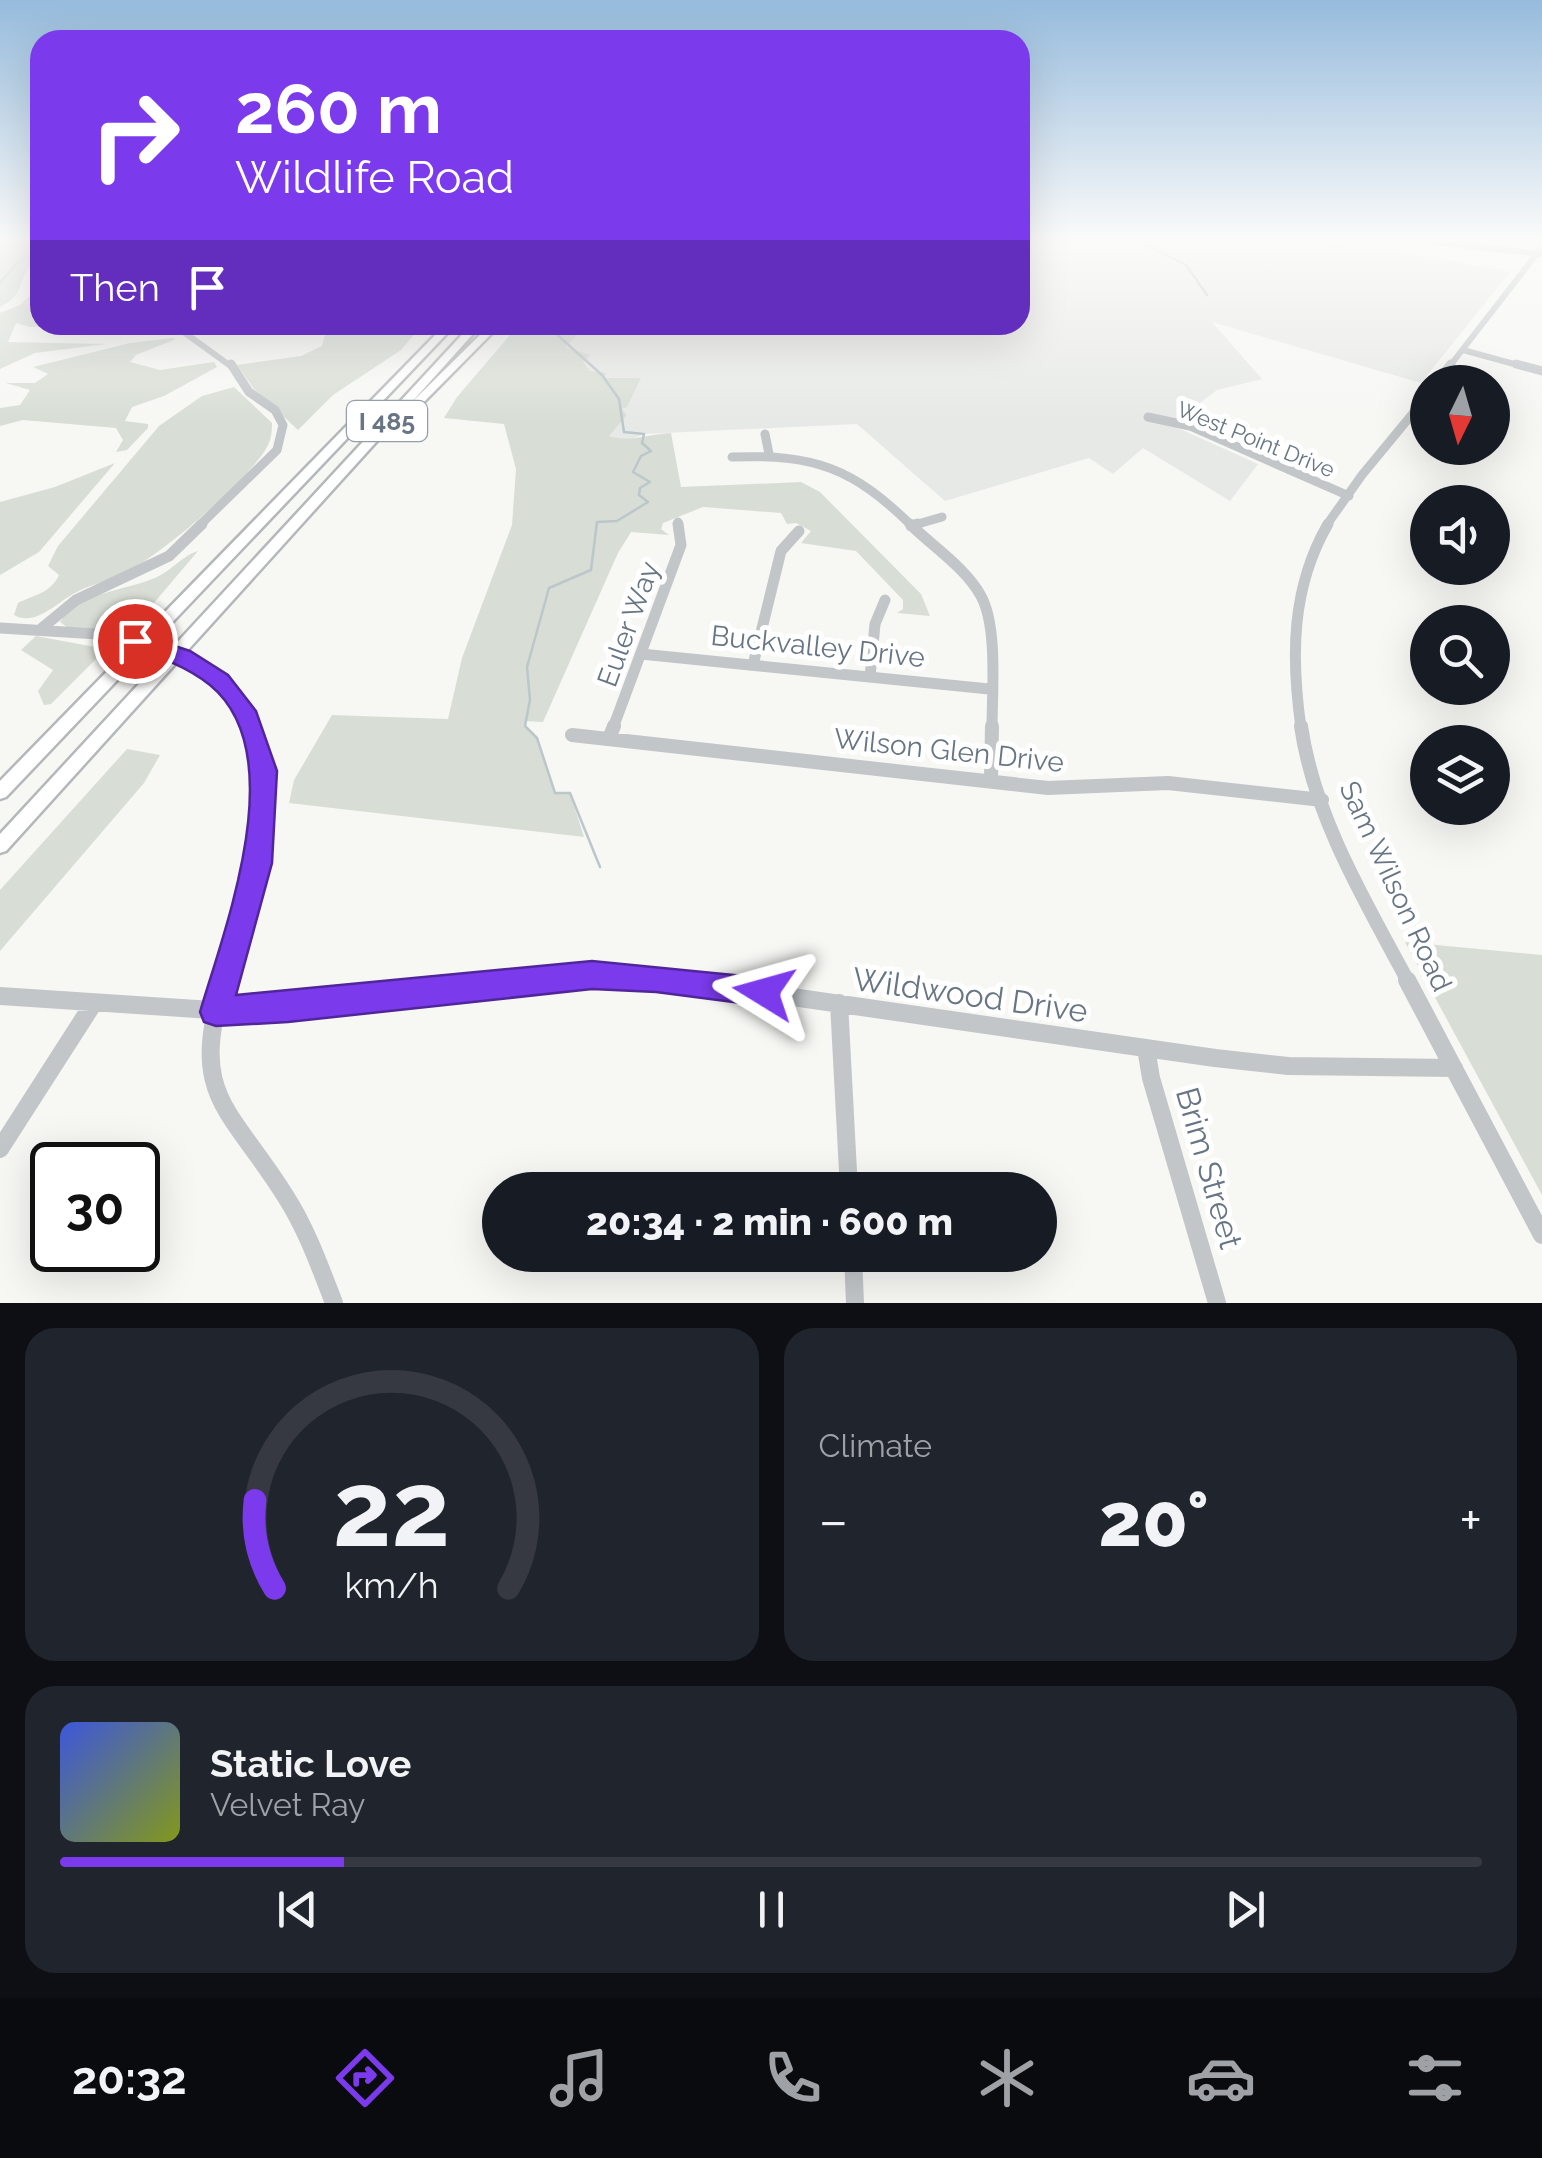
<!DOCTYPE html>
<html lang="en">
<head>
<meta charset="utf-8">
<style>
  :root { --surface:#171b24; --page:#20242c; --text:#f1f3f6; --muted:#9ea1a6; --line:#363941; --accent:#7c3aed }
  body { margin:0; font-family:Raleway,sans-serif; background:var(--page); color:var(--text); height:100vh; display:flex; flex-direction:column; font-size:38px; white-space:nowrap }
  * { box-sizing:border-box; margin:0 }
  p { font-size:32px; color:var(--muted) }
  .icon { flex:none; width:55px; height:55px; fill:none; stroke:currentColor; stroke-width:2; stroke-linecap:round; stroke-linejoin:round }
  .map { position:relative; height:1303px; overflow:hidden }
  .panel { display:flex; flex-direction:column; gap:25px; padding:25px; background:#0d0f14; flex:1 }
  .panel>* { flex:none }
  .banner { position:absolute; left:30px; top:30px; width:1000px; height:305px; border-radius:30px; box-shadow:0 10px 40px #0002; background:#7c3aed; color:#fff; overflow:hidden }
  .needle { width:65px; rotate:185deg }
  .buttons { position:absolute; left:1410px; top:365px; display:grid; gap:20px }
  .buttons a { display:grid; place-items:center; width:100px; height:100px; border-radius:50%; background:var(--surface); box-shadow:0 10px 40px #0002; font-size:50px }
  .speed { position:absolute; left:30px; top:1142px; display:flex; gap:20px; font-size:50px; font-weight:700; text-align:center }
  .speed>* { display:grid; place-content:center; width:130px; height:130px; border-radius:50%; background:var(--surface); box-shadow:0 10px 40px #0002; line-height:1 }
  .speed .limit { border:5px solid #111; border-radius:15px; background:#fff; color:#111 }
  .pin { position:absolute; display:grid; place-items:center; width:85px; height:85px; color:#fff; margin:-42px; border:5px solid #fff; border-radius:50%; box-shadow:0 2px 10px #0007 }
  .me { position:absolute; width:110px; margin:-55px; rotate:278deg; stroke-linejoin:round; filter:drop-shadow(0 0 8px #0008) }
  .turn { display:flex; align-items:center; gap:35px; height:210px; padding:0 40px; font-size:45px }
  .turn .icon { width:130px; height:130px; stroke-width:2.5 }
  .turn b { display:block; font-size:70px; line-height:85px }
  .then { display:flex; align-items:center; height:95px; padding:0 40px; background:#0003; gap:20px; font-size:38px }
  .big { font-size:75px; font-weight:800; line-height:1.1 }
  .panel .widget { flex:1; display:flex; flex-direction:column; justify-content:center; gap:15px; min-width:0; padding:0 35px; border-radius:30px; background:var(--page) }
  .panel .dial { align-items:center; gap:0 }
  .dial svg { height:260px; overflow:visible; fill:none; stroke:var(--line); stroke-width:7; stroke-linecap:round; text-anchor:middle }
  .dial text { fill:var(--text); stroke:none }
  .song { display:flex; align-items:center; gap:30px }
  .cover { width:120px; height:120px; border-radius:15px; background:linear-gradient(135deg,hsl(230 70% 55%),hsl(70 70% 35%)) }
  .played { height:10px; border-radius:5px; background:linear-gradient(90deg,var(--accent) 20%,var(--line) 20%) }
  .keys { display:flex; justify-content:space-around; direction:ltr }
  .heat { display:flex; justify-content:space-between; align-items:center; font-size:55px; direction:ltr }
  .panel .tiles { flex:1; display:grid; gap:25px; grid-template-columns:1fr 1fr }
  .widget:last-child { grid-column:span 2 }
  .trip { position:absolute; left:482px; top:1172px; width:575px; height:100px; border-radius:50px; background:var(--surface); box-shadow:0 10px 40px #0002; font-weight:800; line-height:100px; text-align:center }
  .menu { display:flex; height:160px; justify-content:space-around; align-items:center; background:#090b0e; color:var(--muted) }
  .menu .icon { width:70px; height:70px }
  .menu .current { color:var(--accent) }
  .menu b { font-size:45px; color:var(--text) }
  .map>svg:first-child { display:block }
  .built { fill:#e7e9e7 }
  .green { fill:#d8ded5 }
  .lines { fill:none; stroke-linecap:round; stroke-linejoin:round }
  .stream { stroke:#bcc6cb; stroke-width:2.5 }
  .highway-casing { stroke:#b5b8bb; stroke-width:5 }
  .minor-far4 { stroke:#c2c6c9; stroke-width:6 }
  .minor-far3 { stroke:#c2c6c9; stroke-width:9 }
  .minor-far2 { stroke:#c2c6c9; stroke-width:11 }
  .minor-far1 { stroke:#c2c6c9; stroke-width:14 }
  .minor { stroke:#c2c6c9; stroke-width:18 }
  .highway { fill:#fff; fill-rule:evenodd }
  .minor-bridge { stroke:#c2c6c9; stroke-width:11 }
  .route { fill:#7c3aed; stroke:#51269a; stroke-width:2.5 }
  .labels { text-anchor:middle; stroke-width:10; stroke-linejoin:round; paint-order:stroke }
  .far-street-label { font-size:22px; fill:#677584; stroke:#fff }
  .shield { fill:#fff; stroke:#959ea9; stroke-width:2.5 }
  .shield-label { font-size:25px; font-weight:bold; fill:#677584 }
  .street-label { font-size:28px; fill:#677584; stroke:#fff }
  .near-street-label { font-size:32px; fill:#677584; stroke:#fff }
</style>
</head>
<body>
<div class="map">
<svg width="1542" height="1303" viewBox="0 0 1542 1303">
  <rect width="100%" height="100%" fill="#f7f7f4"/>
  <path class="built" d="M1020 238H1330L1333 245 1395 251 1510 272 1421 383 1212 322 1262 379 1217 390 1171 425 1258 464 1230 501 1143 448 1113 474 1089 458 945 501 857 424 644 434 625 442 608 436 627 415 622 409 627 406 633 392 590 371 583 362 590 356 565 346 579 332 576 325H1020Z"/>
  <path class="green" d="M0 238H40V266L31 265C16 282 26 294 0 307Z
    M40 287V325H70L30 327 16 323 8 342 106 344 35 353 0 369V313L20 305Z
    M342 325H422L401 350 333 395 298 430 254 389 237 365 301 356 322 346 325 335Z
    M542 325H576L579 332 566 347 591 355 583 362 590 371 606 373 605 378H641L627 407 622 409 627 415 609 436C629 443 649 434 671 433L681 487 801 482 820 492 921 594 930 616 897 613 903 609V600L856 551 801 543 811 531 796 523 787 524 781 513 703 507 663 523 661 529 669 535 631 532 618 553 543 722 526 721 525 726 537 738 555 793H570L584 837 289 803 294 780 332 715 448 719 462 658 512 525 516 469 504 424 444 418 457 397 516 328Z
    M172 338 176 339 136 355 130 362 160 370 214 362 217 367 164 396 132 407 125 421 148 424V428L127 450 116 452 123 440 116 428 23 420 0 426V408L20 405 30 390 6 383H35L48 374 33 367 130 343Z
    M234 387 272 423C272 434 271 442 264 452 242 485 167 549 132 569 114 580 93 583 75 593 56 603 35 627 14 615L18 603C34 595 51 593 59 575L48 566 58 546 159 426 202 396Z
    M115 463 39 552 0 575V502L55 487Z
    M198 551 131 630 67 627 60 622C78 591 129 591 159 576 173 569 185 554 198 551Z
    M36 636 106 649 51 704 44 705 38 691 53 670 21 650Z
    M127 749 160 755 144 783 0 951V890Z
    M1405 942 1542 955V1195Z"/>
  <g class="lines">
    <path class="stream" d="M1133 238 1186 265 1207 295
      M0 283 18 262 40 251
      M511 325 553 331 602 375 619 399 624 432 644 434 642 443 651 451 641 456 633 472 650 482 640 488 639 495 648 502 617 521 597 522 591 570 549 588 527 667 530 700 525 726 537 738 555 793H570L600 867"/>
    <g class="highway-casing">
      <path id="highway" d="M445 325H455L6 797 0 799V781Z
        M471 325H481L411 403 490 325H500L414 412 405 410 6 851 0 853V834Z"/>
    </g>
    <path class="minor-far4" d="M1397 238 1542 254
      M174 325 232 367
      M1463 350 1525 367
      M1449 367 1542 247"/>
    <path class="minor-far3" d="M1516 364 1542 371
      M1437 382 1451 364
      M1148 417 1190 426 1349 496
      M765 434 769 454
      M732 457C815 454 853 468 912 526
      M678 522 679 526
      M199 526 277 450 283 425 275 410 249 392 231 364
      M911 526 942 517
      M1326 526 1362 475 1428 395"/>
    <path class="minor-far2" d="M910 524C932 546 966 568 981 596 998 627 992 693 992 728
      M911 526 918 524
      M0 628 114 635
      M42 628 76 600 169 556 202 524
      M641 654 989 689
      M753 665 781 551 799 531
      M208 672 237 701 252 728
      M870 677 875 624 885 600
      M613 728 681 545 678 524
      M1301 728C1291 657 1291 588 1328 524"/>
    <path class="minor-far1" d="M1301 726C1314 817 1366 903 1409 983
      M572 735 1048 788 1168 783 1322 800
      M609 739 614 726
      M991 781 992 726
      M224 983C247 912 288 796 251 726
      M501 983 622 975 697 983"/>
    <path class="minor" d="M225 980C187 1096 230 1107 286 1197 307 1230 320 1267 334 1303
      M674 980 1215 1058 1288 1066 1454 1068
      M1407 980 1542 1235
      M0 996 242 1012 524 980
      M839 1003 849 1190
      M1146 1048 1151 1078 1217 1303
      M0 1149 93 1004
      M853 1255 855 1303"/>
    <use href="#highway" class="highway"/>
    <path class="minor-bridge" d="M114 635 182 657 208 672"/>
  </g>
  <linearGradient id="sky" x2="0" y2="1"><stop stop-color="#96bbdc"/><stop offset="0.57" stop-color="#fbfbfa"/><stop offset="1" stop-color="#fbfbfa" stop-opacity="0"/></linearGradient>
  <rect width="1542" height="421" fill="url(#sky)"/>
  <path class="route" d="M135 633 190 651 228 675 256 711 277 771 272 863 236 995 592 961 764 978 775 982 779 992 775 1002 764 1006 656 992 592 989 288 1022 216 1026 204 1022 200 1012C225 927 293 753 210 685 185 665 156 656 127 646L124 641 127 635Z"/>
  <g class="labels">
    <g class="far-street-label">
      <text transform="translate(1256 439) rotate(22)" y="8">West Point Drive</text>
    </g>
    <rect class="shield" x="347" y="401" width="80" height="40" rx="8"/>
    <g class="shield-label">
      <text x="387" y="430">I 485</text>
    </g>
    <g class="street-label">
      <text transform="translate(628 624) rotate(-70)" y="10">Euler Way</text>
      <text transform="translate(818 646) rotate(6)" y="10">Buckvalley Drive</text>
      <text transform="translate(949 750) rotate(6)" y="10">Wilson Glen Drive</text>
      <text transform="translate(1396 886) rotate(65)" y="10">Sam Wilson Road</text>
    </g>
    <g class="near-street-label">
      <text transform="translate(970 995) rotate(8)" y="11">Wildwood Drive</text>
      <text transform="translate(1209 1168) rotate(74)" y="11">Brim Street</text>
    </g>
  </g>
</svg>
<div class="buttons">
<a><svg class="needle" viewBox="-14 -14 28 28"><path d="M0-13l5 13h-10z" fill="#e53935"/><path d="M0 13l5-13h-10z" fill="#9ea1a6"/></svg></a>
<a><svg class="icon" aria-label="sound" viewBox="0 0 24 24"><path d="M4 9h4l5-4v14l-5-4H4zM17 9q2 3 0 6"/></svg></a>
<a><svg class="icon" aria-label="search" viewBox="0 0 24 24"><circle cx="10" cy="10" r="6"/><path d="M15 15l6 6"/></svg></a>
<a><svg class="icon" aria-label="layers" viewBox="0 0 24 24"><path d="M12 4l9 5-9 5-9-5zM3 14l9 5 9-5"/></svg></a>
</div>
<div class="speed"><div class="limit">30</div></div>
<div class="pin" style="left:135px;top:641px;background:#d93025"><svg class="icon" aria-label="arrive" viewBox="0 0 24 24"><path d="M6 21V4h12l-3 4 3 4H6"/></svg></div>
<svg class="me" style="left:764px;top:992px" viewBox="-20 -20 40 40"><path d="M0-17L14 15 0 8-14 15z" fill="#7c3aed" stroke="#fff" stroke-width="4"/></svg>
<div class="trip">20:34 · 2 min · 600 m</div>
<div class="banner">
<div class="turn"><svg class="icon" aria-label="right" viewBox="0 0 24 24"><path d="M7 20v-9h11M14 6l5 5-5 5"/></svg><div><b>260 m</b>Wildlife Road</div></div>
<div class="then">Then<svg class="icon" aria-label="arrive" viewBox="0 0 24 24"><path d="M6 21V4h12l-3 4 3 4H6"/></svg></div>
</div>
</div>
<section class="panel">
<div class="tiles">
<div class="widget dial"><svg viewBox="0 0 100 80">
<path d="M14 69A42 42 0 1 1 86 69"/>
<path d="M14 69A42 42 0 0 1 8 42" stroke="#7c3aed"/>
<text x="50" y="56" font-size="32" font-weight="700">22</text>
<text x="50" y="72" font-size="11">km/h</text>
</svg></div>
<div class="widget"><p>Climate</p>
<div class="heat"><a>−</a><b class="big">20°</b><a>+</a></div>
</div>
<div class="widget">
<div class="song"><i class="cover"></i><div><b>Static Love</b><p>Velvet Ray</p></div></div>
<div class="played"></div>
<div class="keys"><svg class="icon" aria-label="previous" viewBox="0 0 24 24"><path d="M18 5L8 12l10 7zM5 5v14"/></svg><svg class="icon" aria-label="pause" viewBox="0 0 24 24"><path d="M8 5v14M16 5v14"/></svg><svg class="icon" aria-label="next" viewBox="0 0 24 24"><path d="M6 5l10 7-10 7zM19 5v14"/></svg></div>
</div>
</div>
</section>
<nav class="menu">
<b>20:32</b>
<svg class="icon current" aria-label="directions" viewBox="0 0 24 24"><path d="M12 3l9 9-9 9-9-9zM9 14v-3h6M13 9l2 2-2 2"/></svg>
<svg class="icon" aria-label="music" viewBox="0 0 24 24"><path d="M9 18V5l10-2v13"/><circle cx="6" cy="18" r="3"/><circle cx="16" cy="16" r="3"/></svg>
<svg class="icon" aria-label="phone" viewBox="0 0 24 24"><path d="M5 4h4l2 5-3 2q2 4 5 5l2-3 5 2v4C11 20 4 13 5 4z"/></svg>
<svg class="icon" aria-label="climate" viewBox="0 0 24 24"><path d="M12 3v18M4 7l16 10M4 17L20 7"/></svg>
<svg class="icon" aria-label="car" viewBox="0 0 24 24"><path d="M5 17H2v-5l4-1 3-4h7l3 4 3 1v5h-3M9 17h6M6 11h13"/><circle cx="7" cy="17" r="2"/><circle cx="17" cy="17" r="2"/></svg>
<svg class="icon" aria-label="filters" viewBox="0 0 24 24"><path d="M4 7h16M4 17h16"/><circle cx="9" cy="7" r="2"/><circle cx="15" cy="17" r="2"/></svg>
</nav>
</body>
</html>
